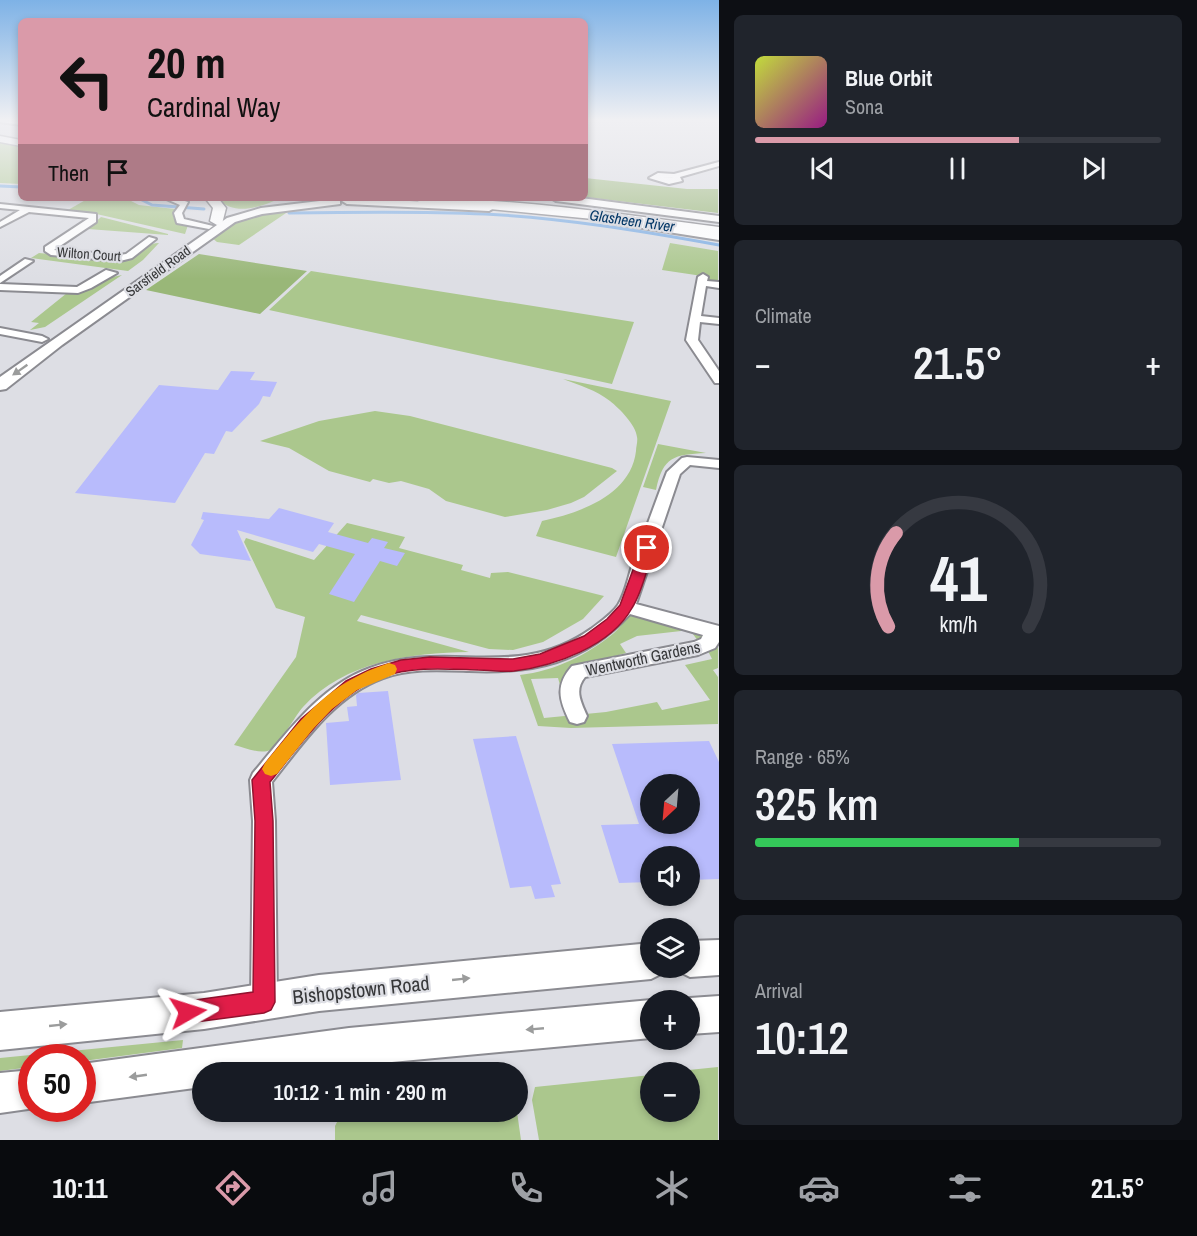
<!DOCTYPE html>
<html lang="en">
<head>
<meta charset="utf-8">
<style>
  :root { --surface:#171b24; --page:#20242c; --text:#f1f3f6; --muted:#9ea1a6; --line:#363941; --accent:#da9aa9 }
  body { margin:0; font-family:"Archivo Narrow",sans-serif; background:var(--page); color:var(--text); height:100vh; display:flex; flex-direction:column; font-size:22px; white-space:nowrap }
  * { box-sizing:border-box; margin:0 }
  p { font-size:20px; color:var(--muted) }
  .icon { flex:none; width:33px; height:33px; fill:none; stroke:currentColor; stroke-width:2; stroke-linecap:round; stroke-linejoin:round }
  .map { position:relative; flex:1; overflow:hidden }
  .side { display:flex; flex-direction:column; gap:15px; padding:15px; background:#0d0f14; width:478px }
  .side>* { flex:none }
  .guide { position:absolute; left:18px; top:18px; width:570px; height:183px; border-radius:9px; box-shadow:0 3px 9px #0003; background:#da9aa9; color:#111; overflow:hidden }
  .needle { width:39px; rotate:206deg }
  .tools { position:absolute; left:640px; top:774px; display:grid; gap:12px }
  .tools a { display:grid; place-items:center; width:60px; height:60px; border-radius:50%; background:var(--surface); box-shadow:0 3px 9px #0003; font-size:30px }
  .speed { position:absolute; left:18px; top:1044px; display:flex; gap:12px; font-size:30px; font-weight:700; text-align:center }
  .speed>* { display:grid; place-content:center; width:78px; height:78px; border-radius:50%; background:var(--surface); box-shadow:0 3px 9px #0003; line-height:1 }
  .speed .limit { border:9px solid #d22; background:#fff; color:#111 }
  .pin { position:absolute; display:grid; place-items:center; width:51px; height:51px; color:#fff; margin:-26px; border:3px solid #fff; border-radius:50%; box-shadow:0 2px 6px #0007 }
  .me { position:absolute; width:66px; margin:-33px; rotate:84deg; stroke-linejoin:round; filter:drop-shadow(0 0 4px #0008) }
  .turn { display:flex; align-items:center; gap:21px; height:126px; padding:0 30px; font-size:27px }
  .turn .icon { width:78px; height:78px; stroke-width:2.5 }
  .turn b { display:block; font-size:42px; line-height:51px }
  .then { display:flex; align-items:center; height:57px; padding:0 30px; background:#0003; gap:12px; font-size:22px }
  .big { font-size:45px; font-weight:600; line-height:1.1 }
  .side .tile { flex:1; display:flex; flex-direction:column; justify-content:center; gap:9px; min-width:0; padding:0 21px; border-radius:9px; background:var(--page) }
  .side .dial { align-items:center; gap:0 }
  .dial svg { height:156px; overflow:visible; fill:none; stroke:var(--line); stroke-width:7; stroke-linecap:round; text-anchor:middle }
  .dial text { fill:var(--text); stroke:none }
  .song { display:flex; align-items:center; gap:18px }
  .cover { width:72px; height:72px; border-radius:9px; background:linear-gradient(135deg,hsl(70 70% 55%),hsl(310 70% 35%)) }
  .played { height:6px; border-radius:3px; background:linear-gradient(90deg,var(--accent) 65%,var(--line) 65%) }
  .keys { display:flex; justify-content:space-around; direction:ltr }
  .heat { display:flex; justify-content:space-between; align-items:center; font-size:33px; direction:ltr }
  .charge { height:9px; border-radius:4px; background:linear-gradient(90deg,#34c759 65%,var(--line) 0) }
  .trip { position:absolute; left:192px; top:1062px; width:336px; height:60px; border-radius:30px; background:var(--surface); box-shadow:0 3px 9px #0003; font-weight:600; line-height:60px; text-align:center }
  .menu { display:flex; height:96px; justify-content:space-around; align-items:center; background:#090b0e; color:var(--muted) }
  .menu .icon { width:42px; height:42px }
  .menu .active { color:var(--accent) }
  .menu b { font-size:27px; color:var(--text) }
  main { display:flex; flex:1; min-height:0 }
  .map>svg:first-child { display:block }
  .green { fill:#abc78d }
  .forest { fill:#99b778 }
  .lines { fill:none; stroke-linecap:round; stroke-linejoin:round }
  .stream { stroke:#7faee3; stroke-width:3 }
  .building { fill:#b8bbfc; fill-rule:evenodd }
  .minor-casing { stroke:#8b8b91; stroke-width:4 }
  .secondary-casing { stroke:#8b8b91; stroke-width:4 }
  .trunk-casing { stroke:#8b8b91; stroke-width:3 }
  .minor { fill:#fff; fill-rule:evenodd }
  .secondary { fill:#fff; fill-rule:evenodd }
  .trunk { fill:#fff; fill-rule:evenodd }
  .oneway { fill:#9b9c9c }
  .route { fill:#e11d48; stroke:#92132f; stroke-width:1.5 }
  .slow { fill:#f59e0b }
  .labels { text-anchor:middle; stroke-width:4.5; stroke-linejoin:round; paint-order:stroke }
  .far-street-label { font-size:14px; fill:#37383a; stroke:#dddee4 }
  .far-water-label { font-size:15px; font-style:italic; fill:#013565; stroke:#dddee4 }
  .street-label { font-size:16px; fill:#37383a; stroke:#dddee4 }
  .near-street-label { font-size:20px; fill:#37383a; stroke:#dddee4 }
</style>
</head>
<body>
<main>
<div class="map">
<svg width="719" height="1140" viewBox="0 0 719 1140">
  <rect width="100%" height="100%" fill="#dddee4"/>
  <path class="green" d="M0 141 21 146V184L0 183Z
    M89 198H125L139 205 175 209 173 216 176 222 188 225 185 234 92 213 68 210Z
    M217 198H281C260 207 235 217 217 198Z
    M289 211 239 245 217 242 212 238 242 218Z
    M101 217 168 234V235L88 229Z
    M159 243 143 260 128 271 31 258 39 253 125 261C138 257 145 243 159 243Z
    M670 243 718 251V283L708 282 709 277 662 270Z
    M311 271 634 322 612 384 269 310Z
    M122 275 45 327 30 330 39 323 31 322 67 293 80 292 103 279Z
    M563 379 671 401 616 557 536 536 542 521C580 513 631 495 636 451 636 447 638 441 637 437 636 425 619 408 610 401 596 390 579 385 563 379Z
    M375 411 410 416 612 468 617 471 584 497 571 503 547 510 505 517 446 501 429 489 401 481 389 483 373 479 370 482 329 471 289 448 260 441 319 421Z
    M658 444 706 453C674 455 663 456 656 490L643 487Z
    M347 523 405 537 399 548 463 565 461 570 490 578 491 573 508 572 604 596 583 619 543 642 513 650 489 649 361 615 357 621 469 652C411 653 345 661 303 707 294 717 280 745 270 750 260 755 244 747 234 745L296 657 305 617 276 608 244 542 246 538 314 560Z
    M637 610 707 636 698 641 690 630 637 636 620 644 626 653 568 669 560 685 558 678 531 679 544 718 606 712 657 702 662 710 710 700 685 665 712 659 708 651 718 644V668L713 670 718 677V724L571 728 538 726 520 675C555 671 587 655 614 633 623 625 627 615 637 610Z
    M183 1040 182 1048 83 1061 82 1058H32L31 1067 0 1071V1058Z
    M718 1067V1140H539L532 1100 535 1087 651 1075V1112H690V1072H669Z
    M342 1112H517L521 1140H335V1126Z"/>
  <path class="forest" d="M585 178 687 189H718V213L585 197Z
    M199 254 307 271 260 314 146 290Z"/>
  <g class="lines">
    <path class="stream" d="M0 186 21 187
      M138 198 152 205 204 209
      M289 213C354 212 419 211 485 214 563 218 642 231 719 245"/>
  </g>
  <path class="building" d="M231 371 255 372 250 380 277 382 270 397 263 396 259 404 232 432 226 431 214 454 205 453 175 503 75 493 159 385 218 390Z
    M279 508 334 523 328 532 368 543 372 538 388 542 384 548 405 553 397 566 380 561 354 602 329 594 355 554 319 544 313 552 237 530 251 561 200 554 191 545 204 520 201 519 203 512 269 519Z
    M388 691 401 780 330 785 326 723 349 721 347 707 357 706 356 695 358 693Z
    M516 736 561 884 551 885 555 897 535 899 531 886 510 888 473 739Z
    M709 741 719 762V879L690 880V856H651V882L619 883 601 825 639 824 612 744ZM651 784H690V824H651Z"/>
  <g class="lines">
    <g class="minor-casing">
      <path id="minor" d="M0 120 21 121V125L0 122Z
        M719 162V166L680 177 682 181 669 184 649 178 658 173 674 174ZM659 177 672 178H673Z
        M164 198H175L188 202 182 213 184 219 213 226 209 229 177 223 174 213 180 205Z
        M0 204 96 214V222L54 250 120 255 126 254 149 237 156 239 132 258 120 261 51 255 45 251V247L89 218 29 212 0 227V222L20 210 0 208Z
        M25 259 33 261 0 283V276Z
        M106 270 117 273 91 288 78 293 0 290V284L77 287Z
        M703 274 708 277 707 281 719 282V288L706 286 701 316 719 318V324L700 322 698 340 719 371V383H715L686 340 698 277Z
        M0 328 42 336 48 339 42 342 0 334Z
        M687 457 719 460V468L690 465 680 474 636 604 719 626V642L715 648 698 655 585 677C574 690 581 702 587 716L584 722 577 724 570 722C559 700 555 685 572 666L694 642 701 639 703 635 630 614C585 663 533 674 469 671 441 670 410 668 383 678 334 696 303 743 272 782L275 821 277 1002 273 1011 264 1015 255 1011 251 1002 253 821 250 780 253 773C287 733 320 686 370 668 448 639 516 682 591 629 600 622 612 614 618 605 625 594 628 578 632 566 644 535 655 503 667 472L682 458Z"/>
    </g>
    <g class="secondary-casing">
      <path id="secondary" d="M350 198 489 205 494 208 489 211 347 204 342 201Z
        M551 198H581L719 216V222L556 201Z
        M336 199 340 200V204L262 214 235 222 62 345 6 389 0 390V377L227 218 261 208Z
        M615 218 719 233V240L611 223V219Z
        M719 940V975L690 977 678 971 676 968H690V941Z
        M651 943V968H666L663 973 651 979 319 1011 204 1029 0 1050V1012L204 993 319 975Z
        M719 996V1032L690 1034V1000H683L690 998Z
        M651 1000V1038L349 1066 303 1072H202V1087L82 1103V1064L349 1028Z
        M32 1070V1108H35L0 1113V1073Z"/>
    </g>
    <g class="trunk-casing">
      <path id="trunk" d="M0 136 21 140V146L0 142Z
        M205 198H218L226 208 222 224 217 225 210 221 213 208Z
        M413 198C515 198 617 214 719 227V235L593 219 419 202Z"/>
    </g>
    <use href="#minor" class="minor"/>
    <use href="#secondary" class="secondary"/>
    <use href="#trunk" class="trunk"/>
  </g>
  <defs><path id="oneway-solid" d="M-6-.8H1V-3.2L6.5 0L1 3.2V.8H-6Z" transform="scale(1.5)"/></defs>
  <g class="oneway">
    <use href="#oneway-solid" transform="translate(20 370) rotate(145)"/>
    <use href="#oneway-solid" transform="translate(461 979) rotate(-6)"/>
    <use href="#oneway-solid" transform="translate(58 1025) rotate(-6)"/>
    <use href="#oneway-solid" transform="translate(535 1029) rotate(175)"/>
    <use href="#oneway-solid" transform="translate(138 1076) rotate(172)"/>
  </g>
  <linearGradient id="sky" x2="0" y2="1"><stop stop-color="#7eb2e6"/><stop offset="0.43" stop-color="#f0f0f3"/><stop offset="1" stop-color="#f0f0f3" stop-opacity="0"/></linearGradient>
  <rect width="719" height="279" fill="url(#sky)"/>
  <path class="route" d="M647 544 654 548C647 567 643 591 632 608 611 646 555 666 514 671 503 672 490 670 478 670 446 669 413 666 382 677 334 695 301 744 270 782L273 821 275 1002 271 1010 264 1013 188 1023 180 1020 177 1012 180 1004 188 1001 253 992 255 821 252 780 301 719 346 681 371 669 401 660 430 657 513 659 540 654 584 636 607 619 620 605 641 548Z"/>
  <path class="slow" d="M389 663 395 665 397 669 395 674 357 690 332 709 313 729 277 774 271 776 265 774 262 769 265 763C304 716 328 683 389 663Z"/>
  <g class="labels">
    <g class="far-street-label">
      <text transform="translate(89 254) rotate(4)" y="5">Wilton Court</text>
      <text transform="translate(158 271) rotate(-36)" y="5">Sarsfield Road</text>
    </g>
    <g class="far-water-label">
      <text transform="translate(632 221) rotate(8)" y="5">Glasheen River</text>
    </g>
    <g class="street-label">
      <text transform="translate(643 658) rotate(-12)" y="6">Wentworth Gardens</text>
    </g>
    <g class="near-street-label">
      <text transform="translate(361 990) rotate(-6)" y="7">Bishopstown Road</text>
    </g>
  </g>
</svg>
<div class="tools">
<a><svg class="needle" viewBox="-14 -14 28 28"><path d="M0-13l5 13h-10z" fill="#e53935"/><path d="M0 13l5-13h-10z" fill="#9ea1a6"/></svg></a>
<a><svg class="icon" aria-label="sound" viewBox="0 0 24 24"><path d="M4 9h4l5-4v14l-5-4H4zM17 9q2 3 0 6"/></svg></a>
<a><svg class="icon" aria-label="layers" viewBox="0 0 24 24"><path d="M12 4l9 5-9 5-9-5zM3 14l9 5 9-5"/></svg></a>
<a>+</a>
<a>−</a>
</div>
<div class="speed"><div class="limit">50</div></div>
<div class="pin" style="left:647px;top:548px;background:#d93025"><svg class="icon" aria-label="arrive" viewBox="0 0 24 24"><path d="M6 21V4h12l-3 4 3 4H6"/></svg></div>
<svg class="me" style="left:188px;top:1012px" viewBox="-20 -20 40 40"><path d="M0-17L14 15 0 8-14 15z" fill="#e11d48" stroke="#fff" stroke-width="4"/></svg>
<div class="trip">10:12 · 1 min · 290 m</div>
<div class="guide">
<div class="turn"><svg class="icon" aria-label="left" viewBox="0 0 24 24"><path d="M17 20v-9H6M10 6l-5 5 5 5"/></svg><div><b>20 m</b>Cardinal Way</div></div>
<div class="then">Then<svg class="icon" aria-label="arrive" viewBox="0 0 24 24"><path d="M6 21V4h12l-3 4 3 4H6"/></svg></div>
</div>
</div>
<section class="side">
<div class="tile">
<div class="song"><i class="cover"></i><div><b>Blue Orbit</b><p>Sona</p></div></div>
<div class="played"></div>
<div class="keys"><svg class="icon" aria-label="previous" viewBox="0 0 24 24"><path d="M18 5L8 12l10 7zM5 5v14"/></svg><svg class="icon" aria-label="pause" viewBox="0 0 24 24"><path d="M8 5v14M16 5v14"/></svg><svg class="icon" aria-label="next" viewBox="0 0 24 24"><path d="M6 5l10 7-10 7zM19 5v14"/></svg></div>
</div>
<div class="tile"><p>Climate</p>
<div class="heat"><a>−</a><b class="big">21.5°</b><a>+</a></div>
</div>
<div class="tile dial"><svg viewBox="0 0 100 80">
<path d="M14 69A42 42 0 1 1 86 69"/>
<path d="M14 69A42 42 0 0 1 18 21" stroke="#da9aa9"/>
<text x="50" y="56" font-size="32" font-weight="700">41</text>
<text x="50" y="72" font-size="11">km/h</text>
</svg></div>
<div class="tile"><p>Range · 65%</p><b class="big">325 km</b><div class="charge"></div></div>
<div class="tile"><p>Arrival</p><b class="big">10:12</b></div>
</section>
</main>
<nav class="menu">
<b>10:11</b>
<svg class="icon active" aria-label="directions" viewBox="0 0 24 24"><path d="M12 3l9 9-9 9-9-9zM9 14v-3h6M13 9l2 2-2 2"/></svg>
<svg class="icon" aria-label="music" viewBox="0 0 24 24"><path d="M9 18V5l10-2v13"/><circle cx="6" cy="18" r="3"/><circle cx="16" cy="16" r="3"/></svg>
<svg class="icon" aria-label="phone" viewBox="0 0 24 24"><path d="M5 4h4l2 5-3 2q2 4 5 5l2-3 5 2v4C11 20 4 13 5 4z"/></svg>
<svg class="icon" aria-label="climate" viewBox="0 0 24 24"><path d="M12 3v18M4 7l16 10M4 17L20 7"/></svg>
<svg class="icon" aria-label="car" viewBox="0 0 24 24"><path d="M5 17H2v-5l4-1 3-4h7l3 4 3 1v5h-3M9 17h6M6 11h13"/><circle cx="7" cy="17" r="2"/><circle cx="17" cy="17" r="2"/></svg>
<svg class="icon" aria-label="filters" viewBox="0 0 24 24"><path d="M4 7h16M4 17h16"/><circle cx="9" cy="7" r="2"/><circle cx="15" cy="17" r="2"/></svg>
<b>21.5°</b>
</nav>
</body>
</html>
